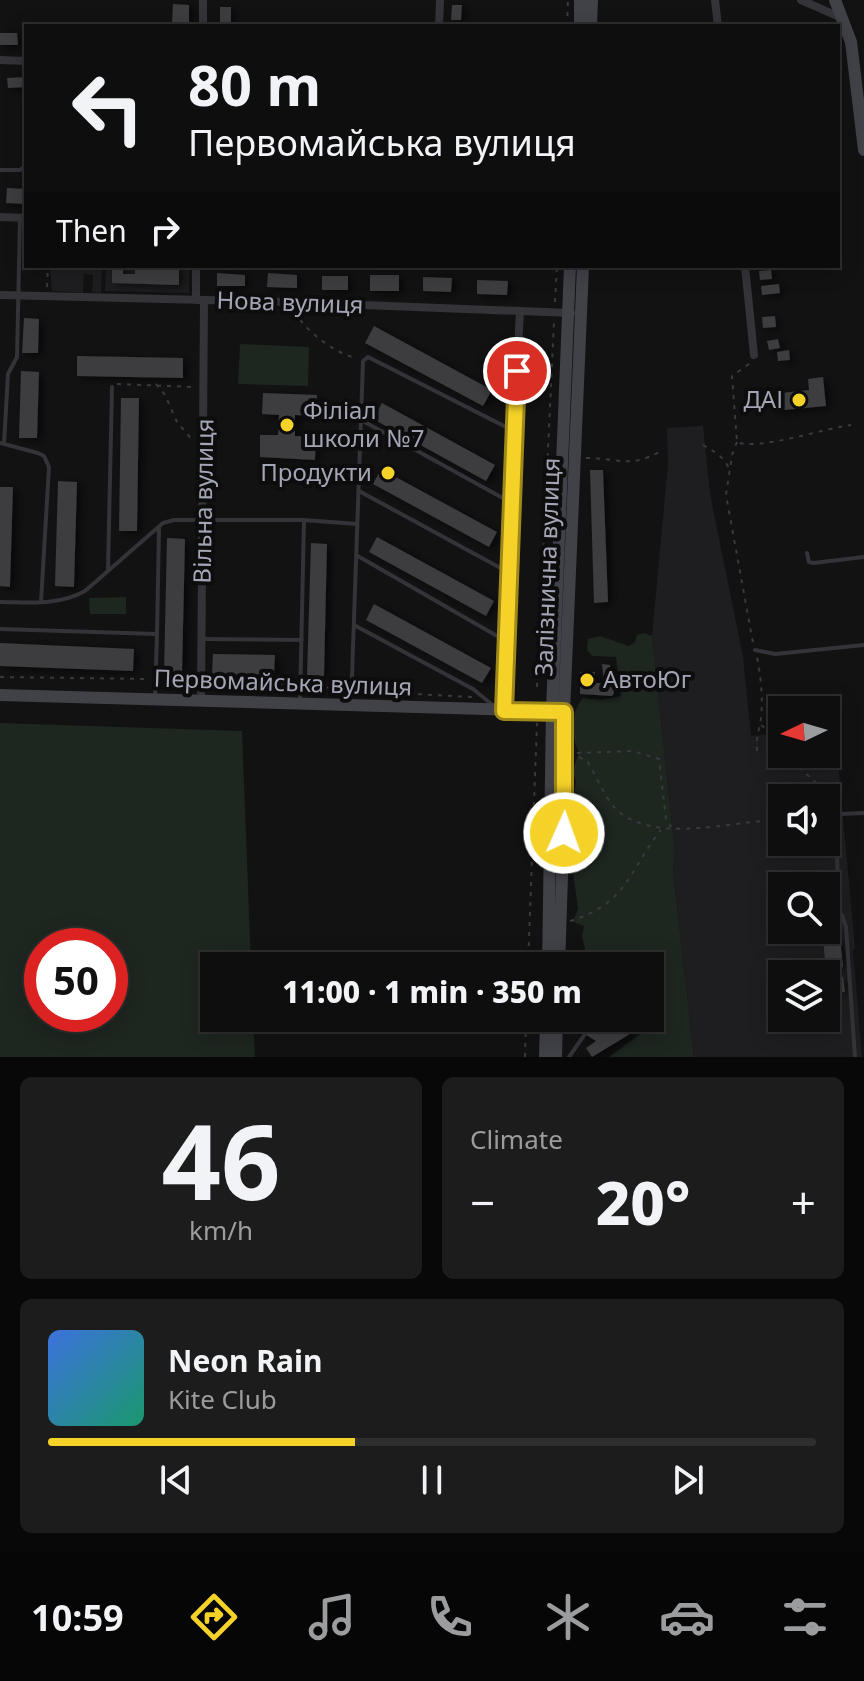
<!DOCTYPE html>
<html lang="en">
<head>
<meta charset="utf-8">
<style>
  :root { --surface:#0e0e0e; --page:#1c1c1c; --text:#f1f3f6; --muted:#9b9c9e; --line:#2e2e2e; --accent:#f5d228 }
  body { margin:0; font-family:"Noto Sans",sans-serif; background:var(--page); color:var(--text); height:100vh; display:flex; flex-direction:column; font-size:30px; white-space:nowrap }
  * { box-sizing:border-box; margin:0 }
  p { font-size:26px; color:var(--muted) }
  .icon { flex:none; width:44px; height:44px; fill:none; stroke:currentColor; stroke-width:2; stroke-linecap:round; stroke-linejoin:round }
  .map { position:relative; height:1057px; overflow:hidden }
  .details { display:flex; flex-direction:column; gap:20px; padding:20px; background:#080808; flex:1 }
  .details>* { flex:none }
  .top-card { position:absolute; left:24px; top:24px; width:816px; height:244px; border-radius:0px; box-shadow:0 4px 20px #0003,0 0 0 2px var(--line); background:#0e0e0e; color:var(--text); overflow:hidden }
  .needle { width:52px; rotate:265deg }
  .fabs { position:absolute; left:768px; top:696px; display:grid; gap:16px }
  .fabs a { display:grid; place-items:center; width:72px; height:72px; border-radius:0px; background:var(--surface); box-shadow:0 4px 20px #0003,0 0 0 2px var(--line); font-size:40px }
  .speed { position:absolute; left:24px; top:928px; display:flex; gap:16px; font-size:40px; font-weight:700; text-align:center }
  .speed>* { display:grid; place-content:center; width:104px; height:104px; border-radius:50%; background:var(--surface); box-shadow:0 4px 20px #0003,0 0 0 2px var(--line); line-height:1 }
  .speed .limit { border:12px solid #d22; background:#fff; color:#111 }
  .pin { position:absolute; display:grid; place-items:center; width:68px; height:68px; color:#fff; margin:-34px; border:4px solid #fff; border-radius:50%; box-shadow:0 2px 8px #0007 }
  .me { position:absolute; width:88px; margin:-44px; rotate:2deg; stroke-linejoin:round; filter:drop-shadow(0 0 6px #0008) }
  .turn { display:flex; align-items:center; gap:28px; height:168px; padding:0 32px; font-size:36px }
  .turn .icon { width:104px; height:104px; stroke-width:2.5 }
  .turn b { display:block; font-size:56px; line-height:68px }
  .then { display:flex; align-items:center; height:76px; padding:0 32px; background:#0003; gap:16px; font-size:30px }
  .big { font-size:60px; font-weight:800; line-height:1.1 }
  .details .tile { flex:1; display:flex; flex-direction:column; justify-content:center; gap:12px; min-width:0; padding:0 28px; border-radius:12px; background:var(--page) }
  .details .dial { align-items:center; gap:0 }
  .dial b { font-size:104px; line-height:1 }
  .song { display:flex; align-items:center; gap:24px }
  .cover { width:96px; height:96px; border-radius:12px; background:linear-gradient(135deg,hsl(220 70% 55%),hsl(160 70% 35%)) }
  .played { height:8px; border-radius:4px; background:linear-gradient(90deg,var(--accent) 40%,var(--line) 40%) }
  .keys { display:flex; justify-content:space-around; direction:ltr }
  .heat { display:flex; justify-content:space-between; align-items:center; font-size:44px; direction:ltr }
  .details .tiles { flex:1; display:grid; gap:20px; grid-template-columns:1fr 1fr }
  .tile:last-child { grid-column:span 2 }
  .trip { position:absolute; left:200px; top:952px; width:464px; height:80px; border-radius:0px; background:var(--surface); box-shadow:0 4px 20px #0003,0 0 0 2px var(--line); font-weight:800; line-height:80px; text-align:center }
  .dock { display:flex; height:128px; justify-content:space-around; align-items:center; background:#060606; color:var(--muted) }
  .dock .icon { width:56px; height:56px }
  .dock .current { color:var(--accent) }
  .dock b { font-size:36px; color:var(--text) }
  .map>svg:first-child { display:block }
  .built { fill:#1e1e20; fill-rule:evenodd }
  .green { fill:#1e2620; fill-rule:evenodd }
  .building { fill:#3c3c40; filter:url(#shadow) }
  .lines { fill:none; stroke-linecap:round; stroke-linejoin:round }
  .path { stroke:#39393f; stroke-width:2; stroke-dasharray:4 6; stroke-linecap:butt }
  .lane { stroke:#333338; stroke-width:4 }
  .street { stroke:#333338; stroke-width:8 }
  .secondary { stroke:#414148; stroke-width:12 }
  .route-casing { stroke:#9f881a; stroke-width:20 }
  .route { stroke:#f5d228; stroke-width:14 }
  .poi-dot { fill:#f5d228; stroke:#0d0d0e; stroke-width:3 }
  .labels { text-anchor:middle; stroke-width:8; stroke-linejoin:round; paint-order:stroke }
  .street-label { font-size:24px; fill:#a3a5b4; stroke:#0d0d0e }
  .poi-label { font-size:24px; fill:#a3a5b4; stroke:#0d0d0e; text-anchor:end }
</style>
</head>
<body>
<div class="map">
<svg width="864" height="1057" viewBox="0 0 864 1057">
  <defs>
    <filter id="shadow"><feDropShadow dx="4.5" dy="2.5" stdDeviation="4" flood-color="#0009"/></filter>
  </defs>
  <rect width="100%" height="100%" fill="#121213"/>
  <path class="built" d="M102 266 101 293 92 292 93 275 84 274 83 293 52 291 50 268Z
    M106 266H189V293L105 291Z
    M703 426 710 494 743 657 751 736 782 733V754H826V729L835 728 855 949 853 950 862 1057H694L673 870 675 853 652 636 668 464 667 428ZM782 798H826V842H782ZM782 886H826V930H782ZM782 974H826V1018H782Z"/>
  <path class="green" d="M240 344 309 347 308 386 238 384Z
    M126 597V614H90L89 598Z
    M644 633 652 636 675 853 673 870 694 1057H609L655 1023 654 995 650 992V966H611L586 953 582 936 584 926 573 922 578 909 571 857 570 821 576 782 573 770 579 752C570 736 571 711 583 698L601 700 621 696 616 657 592 656 587 650 588 639 600 636 629 646 635 642 637 635Z
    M0 723 242 731 251 966H214V1018H253L255 1057H0ZM110 946V1014H42V946Z"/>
  <path class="building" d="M173 4 189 5V24L172 23Z
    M452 5H462L461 20H451Z
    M220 7H231V26H220Z
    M0 33H17L18 45H0Z
    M25 77 26 87 8 88 7 78Z
    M7 188 26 189V204L6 203Z
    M112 266H123V274H135V266H179V285L112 283Z
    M771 270 772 279 760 280 759 271Z
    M217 273 245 275V286H217Z
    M268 273 297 275V288L267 287Z
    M370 275H399V291H370Z
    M322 276H348V290H322Z
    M423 277 452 278 451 292 423 291Z
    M477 280 508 281 507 295 477 294Z
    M779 284 780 293 762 295 761 286Z
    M775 316 776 327 763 328 762 317Z
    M24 318 39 319 38 353H22Z
    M374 326 492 390 483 406 365 343Z
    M778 339 780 348 769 350 767 341Z
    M789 350 790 360 778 361 777 352Z
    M77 356 183 358V378L77 376Z
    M21 371 39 372 37 438H19Z
    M823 377 826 406 774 411 772 394 809 390 808 379Z
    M263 393 317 395 316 416 295 415V436L316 437 315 460 260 457V435H278L279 415 262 414Z
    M121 398H139L137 531H119Z
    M382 403 495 465 486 481 373 419Z
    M381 469 497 532 489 547 373 484Z
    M590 470H603L608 602 594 603Z
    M58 481 77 482 74 587 55 586Z
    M0 487H13L10 587 0 586Z
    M377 537 494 601 486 616 369 552Z
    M167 538 185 539 182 673 164 672Z
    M311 543 327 544 324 676 307 675Z
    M374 604 491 668 482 683 366 620Z
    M0 643 134 649 133 671 0 666Z
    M213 654 275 655 274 675 212 674Z
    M602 664 610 665 614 693 612 696 580 694V672H595V683H604Z
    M799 842H821V848L800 850Z
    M840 938 843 967 826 969 823 940Z
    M843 977 845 992 837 993 833 982 836 981V978Z
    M568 1018H592L612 1031 623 1024 630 1034 592 1057 586 1048 596 1041 565 1022Z"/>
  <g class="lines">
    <path class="path" d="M567 26 568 0
      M47 287 48 266
      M555 302 557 266
      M294 312C309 333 330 350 355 358
      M749 364 732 376 737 442C758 451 825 428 851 425
      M117 384 194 387
      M156 384 165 395 177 422 194 442
      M737 442 732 455 726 495 753 643
      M703 445C715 452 725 457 730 471
      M586 458C619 458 629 469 661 451
      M0 677 148 679
      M163 679 192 680
      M211 680 292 684
      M307 686 344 689
      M537 687 554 321
      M358 691 472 697
      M761 725 769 731 782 752
      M757 751C756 738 759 730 761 718 763 697 761 678 757 657
      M577 753 633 751 659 759 666 819 671 827
      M784 754 832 797 837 806
      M579 757 587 761C596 775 604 796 615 808 650 843 721 824 764 821
      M774 902 782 901
      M570 921C628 903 627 873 661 830
      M528 966 537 723
      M525 1057 526 1018"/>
    <path class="lane" d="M0 170H20L26 165
      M361 420 510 502
      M0 443 38 453 44 456 49 467 41 602
      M4 444 8 374 17 357 20 218
      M359 491 506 571
      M807 553 809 562 813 563 864 557
      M356 555 504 640
      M108 570 112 387
      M0 602C29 602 58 606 85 591L163 523 174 520H304L357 524
      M354 625 473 689 495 707
      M0 629 157 634 155 698
      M157 634 159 528
      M202 639 302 640
      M755 650 775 654 864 645
      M300 702 304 520
      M351 705 363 361 368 357 512 430
      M836 911 842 915 846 927 855 1057
      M826 912 836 911C841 879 833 846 840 814L864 813
      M563 955 572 966
      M596 1020 597 1018
      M569 1057 585 1034"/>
    <path class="street" d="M715 0 718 26
      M801 0 842 18
      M203 26V0
      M439 26 440 0
      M0 60 26 61
      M0 217 26 218
      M745 266 754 355
      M0 295 287 302 571 313
      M196 300V266
      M201 702 204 300
      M504 711 510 502 520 311"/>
    <path class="secondary" d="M835 0 851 42 864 150
      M580 26V0
      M591 26 592 0
      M0 695 557 711
      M548 966 552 711 570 266
      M559 966 566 756 564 712 583 266
      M545 1057 546 1018
      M556 1057 557 1018"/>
  </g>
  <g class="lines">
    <g class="route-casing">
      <path id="route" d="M517 371 504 711 564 712V833"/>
    </g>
    <use href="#route" class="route"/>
  </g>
  <g class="poi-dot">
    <circle cx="799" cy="400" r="8"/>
    <circle cx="287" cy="425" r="8"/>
    <circle cx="388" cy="473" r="8"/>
    <circle cx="587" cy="680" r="8"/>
  </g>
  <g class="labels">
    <g class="street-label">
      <text transform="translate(290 303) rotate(2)" y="8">Нова вулиця</text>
      <text transform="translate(204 501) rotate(-89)" y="8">Вільна вулиця</text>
      <text transform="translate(548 567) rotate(-88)" y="8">Залізнична вулиця</text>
      <text transform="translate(283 683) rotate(2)" y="8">Первомайська вулиця</text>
    </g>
    <g class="poi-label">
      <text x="783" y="408">ДАІ</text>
      <text x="303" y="419" text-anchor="start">Філіал<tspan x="303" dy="28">школи №7</tspan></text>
      <text x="372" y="481">Продукти</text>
      <text x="603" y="688" text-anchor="start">АвтоЮг</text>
    </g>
  </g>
</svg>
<div class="fabs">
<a><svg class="needle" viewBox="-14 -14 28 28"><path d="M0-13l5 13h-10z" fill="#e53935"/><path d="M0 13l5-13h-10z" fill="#9b9c9e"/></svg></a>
<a><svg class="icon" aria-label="sound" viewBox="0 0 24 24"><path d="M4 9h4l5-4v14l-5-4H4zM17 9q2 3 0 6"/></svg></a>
<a><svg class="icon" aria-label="search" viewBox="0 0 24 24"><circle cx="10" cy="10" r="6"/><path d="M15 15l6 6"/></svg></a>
<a><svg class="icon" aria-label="layers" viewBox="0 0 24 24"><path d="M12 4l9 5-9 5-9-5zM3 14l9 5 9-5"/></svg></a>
</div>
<div class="speed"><div class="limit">50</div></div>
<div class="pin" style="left:517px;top:371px;background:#d93025"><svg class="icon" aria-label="arrive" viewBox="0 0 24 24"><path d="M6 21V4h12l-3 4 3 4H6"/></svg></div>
<svg class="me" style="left:564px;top:833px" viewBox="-20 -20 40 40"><circle r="17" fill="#f5d228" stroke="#fff" stroke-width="3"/><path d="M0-11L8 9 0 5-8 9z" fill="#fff"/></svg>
<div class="trip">11:00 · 1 min · 350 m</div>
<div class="top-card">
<div class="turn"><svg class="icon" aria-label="left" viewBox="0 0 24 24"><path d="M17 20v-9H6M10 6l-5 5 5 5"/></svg><div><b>80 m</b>Первомайська вулиця</div></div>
<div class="then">Then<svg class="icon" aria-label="right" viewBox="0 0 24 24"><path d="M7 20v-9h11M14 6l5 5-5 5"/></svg></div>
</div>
</div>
<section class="details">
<div class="tiles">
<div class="tile dial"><b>46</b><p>km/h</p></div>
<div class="tile"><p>Climate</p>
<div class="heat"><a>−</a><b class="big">20°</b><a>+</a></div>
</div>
<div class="tile">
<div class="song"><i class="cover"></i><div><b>Neon Rain</b><p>Kite Club</p></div></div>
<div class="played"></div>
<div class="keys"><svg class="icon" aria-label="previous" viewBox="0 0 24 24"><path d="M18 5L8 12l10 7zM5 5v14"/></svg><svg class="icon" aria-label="pause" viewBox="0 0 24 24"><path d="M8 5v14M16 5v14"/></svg><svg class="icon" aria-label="next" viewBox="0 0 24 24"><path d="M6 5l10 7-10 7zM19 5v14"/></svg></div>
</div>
</div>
</section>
<nav class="dock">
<b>10:59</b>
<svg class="icon current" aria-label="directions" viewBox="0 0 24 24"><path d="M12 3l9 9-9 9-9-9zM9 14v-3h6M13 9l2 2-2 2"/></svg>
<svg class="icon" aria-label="music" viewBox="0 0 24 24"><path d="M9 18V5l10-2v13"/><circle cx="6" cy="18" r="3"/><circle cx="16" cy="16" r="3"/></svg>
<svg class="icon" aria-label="phone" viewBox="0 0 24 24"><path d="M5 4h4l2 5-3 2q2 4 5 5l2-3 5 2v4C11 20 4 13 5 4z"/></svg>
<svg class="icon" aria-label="climate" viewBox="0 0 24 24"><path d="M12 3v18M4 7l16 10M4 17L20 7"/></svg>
<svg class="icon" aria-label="car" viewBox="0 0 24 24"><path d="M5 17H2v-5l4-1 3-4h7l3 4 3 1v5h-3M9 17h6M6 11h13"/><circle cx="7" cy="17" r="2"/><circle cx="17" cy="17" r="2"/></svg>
<svg class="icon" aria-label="filters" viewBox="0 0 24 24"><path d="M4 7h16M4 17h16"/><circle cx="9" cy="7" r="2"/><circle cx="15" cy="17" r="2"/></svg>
</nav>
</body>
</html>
